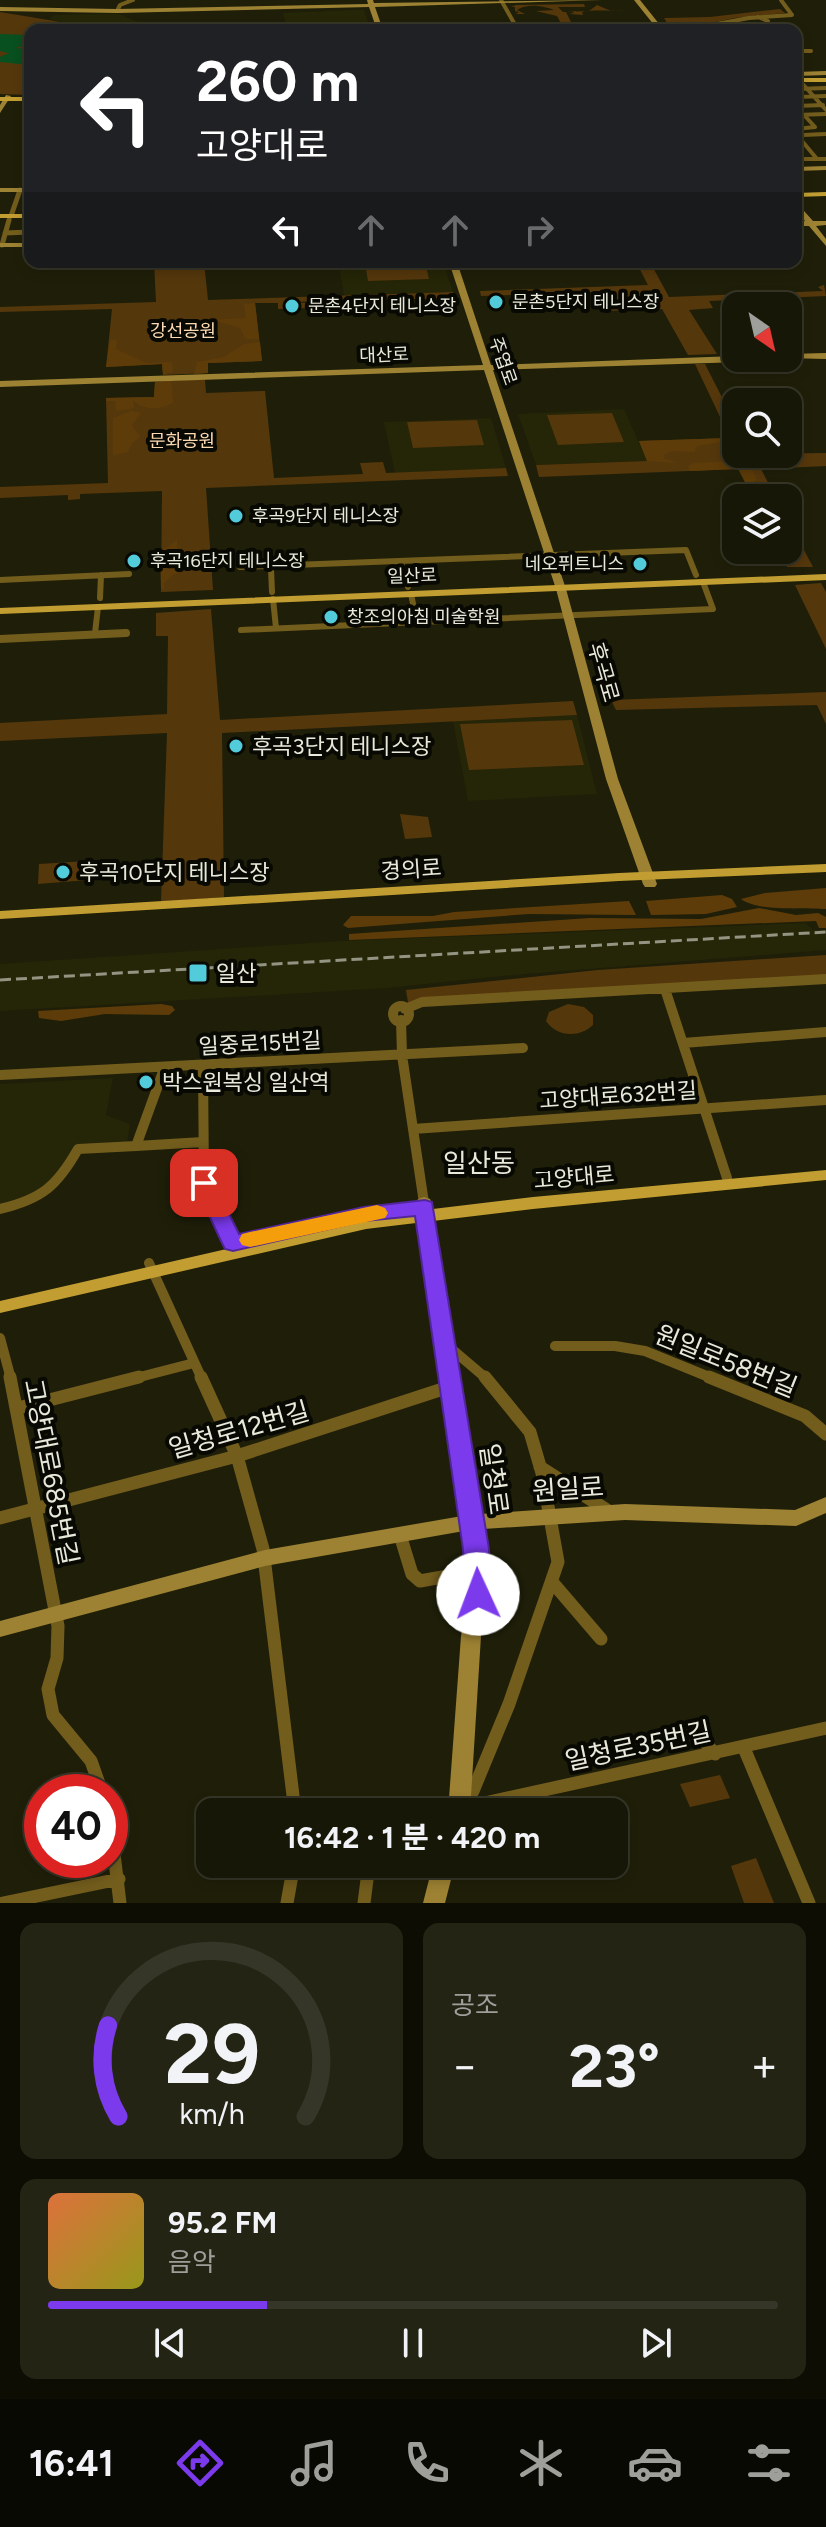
<!DOCTYPE html>
<html lang="ko">
<head>
<meta charset="utf-8">
<style>
  :root { --surface:#171707; --page:#242415; --text:#f1f3f6; --muted:#9e9f9b; --line:#363628; --accent:#7c3aed }
  body { margin:0; font-family:Figtree,"Noto Sans KR",sans-serif; background:var(--page); color:var(--text); height:100vh; display:flex; flex-direction:column; font-size:30px; white-space:nowrap }
  * { box-sizing:border-box; margin:0 }
  p { font-size:26px; color:var(--muted) }
  .icon { flex:none; width:44px; height:44px; fill:none; stroke:currentColor; stroke-width:2; stroke-linecap:round; stroke-linejoin:round }
  .map { position:relative; height:1903px; overflow:hidden }
  .sheet { display:flex; flex-direction:column; gap:20px; padding:20px; background:#0d0d04; flex:1 }
  .sheet>* { flex:none }
  .banner { position:absolute; left:24px; top:24px; width:778px; height:244px; border-radius:16px; box-shadow:0 4px 12px #0003,0 0 0 2px var(--line); background:#202124; color:#fff; overflow:hidden }
  .needle { width:52px; rotate:146deg }
  .tools { position:absolute; left:722px; top:292px; display:grid; gap:16px }
  .tools a { display:grid; place-items:center; width:80px; height:80px; border-radius:16px; background:var(--surface); box-shadow:0 4px 12px #0003,0 0 0 2px var(--line); font-size:40px }
  .speed { position:absolute; left:24px; top:1774px; display:flex; gap:16px; font-size:40px; font-weight:700; text-align:center }
  .speed>* { display:grid; place-content:center; width:104px; height:104px; border-radius:50%; background:var(--surface); box-shadow:0 4px 12px #0003,0 0 0 2px var(--line); line-height:1 }
  .speed .limit { border:12px solid #d22; background:#fff; color:#111 }
  .pin { position:absolute; display:grid; place-items:center; width:68px; height:68px; color:#fff; margin:-34px; border-radius:16px; box-shadow:0 4px 12px #0006 }
  .me { position:absolute; width:88px; margin:-44px; rotate:358deg; stroke-linejoin:round; filter:drop-shadow(0 0 6px #0008) }
  .turn { display:flex; align-items:center; gap:28px; height:168px; padding:0 40px; font-size:36px }
  .turn .icon { width:104px; height:104px; stroke-width:2.5 }
  .turn b { display:block; font-size:56px; line-height:68px }
  .lanes { display:flex; align-items:center; height:76px; padding:0 40px; background:#0003; justify-content:center; gap:40px; direction:ltr }
  .lanes .off { opacity:.35 }
  .big { font-size:60px; font-weight:700; line-height:1.1 }
  .sheet .card { flex:1; display:flex; flex-direction:column; justify-content:center; gap:12px; min-width:0; padding:0 28px; border-radius:16px; background:var(--page) }
  .sheet .dial { align-items:center; gap:0 }
  .dial svg { height:208px; overflow:visible; fill:none; stroke:var(--line); stroke-width:7; stroke-linecap:round; text-anchor:middle }
  .dial text { fill:var(--text); stroke:none }
  .song { display:flex; align-items:center; gap:24px }
  .cover { width:96px; height:96px; border-radius:12px; background:linear-gradient(135deg,hsl(20 70% 55%),hsl(60 70% 35%)) }
  .played { height:8px; border-radius:4px; background:linear-gradient(90deg,var(--accent) 30%,var(--line) 30%) }
  .keys { display:flex; justify-content:space-around; direction:ltr }
  .heat { display:flex; justify-content:space-between; align-items:center; font-size:44px; direction:ltr }
  .sheet .tiles { flex:1; display:grid; gap:20px; grid-template-columns:1fr 1fr }
  .card:last-child { grid-column:span 2 }
  .trip { position:absolute; left:196px; top:1798px; width:432px; height:80px; border-radius:16px; background:var(--surface); box-shadow:0 4px 12px #0003,0 0 0 2px var(--line); font-weight:700; line-height:80px; text-align:center }
  .dock { display:flex; height:128px; justify-content:space-around; align-items:center; background:#090903; color:var(--muted) }
  .dock .icon { width:56px; height:56px }
  .dock .on { color:var(--accent) }
  .dock b { font-size:36px; color:var(--text) }
  .map>svg:first-child { display:block }
  .built { fill:#252507 }
  .green { fill:#55370c }
  .forest { fill:#5e3c09 }
  .water { fill:#08501f }
  .lines { fill:none; stroke-linecap:round; stroke-linejoin:round }
  .street-far5 { stroke:#735d1d; stroke-width:4 }
  .street-far4 { stroke:#735d1d; stroke-width:5 }
  .street-far3 { stroke:#735d1d; stroke-width:6 }
  .street-far2 { stroke:#735d1d; stroke-width:8 }
  .street-far1 { stroke:#735d1d; stroke-width:10 }
  .street { stroke:#735d1d; stroke-width:13 }
  .secondary { fill:#9d8233; fill-rule:evenodd }
  .primary { fill:#c29e32; fill-rule:evenodd }
  .rail { stroke:#939482; stroke-width:3; stroke-dasharray:11 5; stroke-linecap:butt }
  .route { fill:#7c3aed; stroke:#51269a; stroke-width:2 }
  .slow { fill:#f59e0b }
  .poi-dot { fill:#52cbda; stroke:#080902; stroke-width:3 }
  .labels { text-anchor:middle; stroke-width:8; stroke-linejoin:round; paint-order:stroke }
  .far-poi-label { font-size:18px; fill:#e8e9db; stroke:#080902; text-anchor:start }
  .far-park-label { font-size:18px; fill:#fbd9b1; stroke:#080902 }
  .far-street-label { font-size:18px; fill:#e8e9db; stroke:#080902 }
  .street-label { font-size:22px; fill:#e8e9db; stroke:#080902 }
  .poi-label { font-size:22px; fill:#e8e9db; stroke:#080902; text-anchor:start }
  .quarter-label { font-size:26px; fill:#e8e9db; stroke:#080902 }
  .near-street-label { font-size:26px; fill:#e8e9db; stroke:#080902 }
</style>
</head>
<body>
<div class="map">
<svg width="826" height="1903" viewBox="0 0 826 1903">
  <rect width="100%" height="100%" fill="#1f1f09"/>
  <path class="built" d="M351 10H364L371 30H287L283 13Z
    M119 14 143 24 142 30 87 27 48 19 55 15Z
    M443 262 453 292 344 296 339 264Z
    M624 409 647 461 536 465 518 414Z
    M491 418 506 468 395 473 384 422Z
    M577 715 597 794 468 801 453 721Z
    M806 923 813 930H826V950L502 976 387 988 0 1011V964L341 941Z
    M113 1078 106 1115 130 1124 127 1142 74 1147 52 1185 0 1207V1084Z"/>
  <path class="green" d="M584 4 585 7H558L563 12 589 11 597 5 611 11 629 10C613 12 595 9 582 12L583 15 570 14 577 11 566 12 575 30H551L563 27 557 16 536 11 554 10C544 6 527 3 517 10L525 14H516L519 12 515 11V7H511L516 5Z
    M780 9 785 13 735 18 676 30 671 29 664 18 710 17Z
    M0 12 109 30H30V95L0 94Z
    M154 262H204L208 300 453 292 455 298 288 302 307 303 306 308 278 309V303H255L262 361 208 363V373L163 375 162 364 106 367 112 309 0 312V307L156 302Z
    M425 262 429 279 368 281 365 263Z
    M636 262H650L669 297 823 291 818 287 824 285 826 296 709 301 713 308 689 310 717 354 688 355 662 309 604 311 594 292 481 296 480 291 648 285Z
    M695 364H705L736 425V454L826 453V466L761 469 776 498H753L738 469 539 477 536 465 647 461 639 441 730 438Z
    M186 380H205L206 393 265 391 274 478 363 474 360 463 383 462 386 473 506 468 508 476 206 488 213 590 161 592 162 491 80 494V499L68 500V495L0 498V487L108 483 106 398 154 397 155 382Z
    M612 413 624 442 558 445 547 415Z
    M477 420 484 445 413 448 407 422Z
    M788 520 813 567H787L778 550H788Z
    M821 583 826 592V649L795 585Z
    M211 609 220 720 573 701 577 715 222 733 224 897 161 902 167 733 0 741V723L167 714 168 636H156V613Z
    M826 692V724L817 705 616 710 611 700Z
    M572 720 584 765 469 770 460 724Z
    M400 814 428 817 432 837 405 839Z
    M88 861V880L38 884 39 864Z
    M826 955V975L408 1003 406 990 598 970Z
    M568 1004 584 1007 593 1015V1025C579 1038 557 1037 546 1021L549 1012Z
    M720 1775 730 1798 690 1807 680 1784Z
    M756 1858 774 1903H744L731 1866Z"/>
  <path class="forest" d="M255 303 259 339H245L240 328 213 320 246 318 244 304Z
    M110 340H117L116 349 146 363 172 362 173 372 163 375 162 364 106 367Z
    M260 342 262 361 208 363V373L194 374 197 362 224 357 244 344Z
    M171 381 173 402C162 411 142 410 133 400L134 408 116 411 115 401H106V398L154 397 155 382Z
    M131 411 141 413 132 425 140 437 132 443 128 452 113 455V418Z
    M730 438C721 445 707 442 696 447L695 452 671 451 663 455 665 459 678 463 647 461 639 441Z
    M736 461 751 466 757 480 752 483 759 498H753L739 469 690 471 688 466 694 463Z
    M177 540 178 573 174 574 164 583V589H161L160 552Z
    M826 888V909C805 907 758 912 741 899L765 893Z
    M722 895 732 899 737 907 706 914 651 915 646 901Z
    M629 901 636 915 529 914 348 928 343 925 351 916H433L454 912Z
    M759 908 796 915 818 913 826 917V928H819L816 921 349 940V934L590 918 701 919Z
    M161 1004 172 1006 175 1010 169 1015 105 1014 61 1021 39 1018 38 1011Z"/>
  <path class="water" d="M0 34 30 35V45L14 48 30 49 27 54 30 65 0 62V57L9 53 0 51Z"/>
  <g class="lines">
    <path class="street-far5" d="M501 0 518 30
      M117 11 120 5 133 0
      M758 17 768 21 762 30
      M684 30 749 18 792 15 781 0
      M796 51H811
      M799 80 826 110
      M796 89 826 88
      M796 97 826 96
      M796 106 823 105
      M796 115 826 114
      M796 129 815 127 804 115
      M797 135 817 159
      M803 135 826 134
      M796 159H826"/>
    <path class="street-far4" d="M11 216 20 190
      M5 233 30 232
      M2 245 9 220"/>
    <path class="street-far3" d="M401 562 408 587
      M240 567 686 550 696 575
      M271 568 272 592
      M0 580 129 574
      M411 594 417 623
      M100 598 101 575
      M273 599 276 628
      M241 630 713 609 703 582
      M95 633 98 607
      M121 633H126"/>
    <path class="street-far2" d="M0 639 126 633"/>
    <path class="street-far1" d="M665 989 727 1178
      M393 1014a8 8 0 1 1 16 0a8 8 0 1 1-16 0Z
      M405 1009 422 1002 826 979
      M401 1020 402 1055 424 1203
      M683 1043 826 1032
      M203 1066 204 1183 239 1251
      M164 1069 136 1146 203 1142
      M0 1075 523 1048
      M413 1129 826 1100
      M0 1209C42 1199 57 1186 78 1149L136 1146
      M149 1263 202 1379
      M0 1338 11 1379
      M447 1345 487 1379
      M555 1346H615L645 1351 714 1379
      M132 1379 194 1363"/>
    <path class="street" d="M10 1377 58 1626 57 1658 48 1689 53 1715 91 1761 102 1792
      M201 1377 237 1456 263 1549 295 1812
      M709 1377 805 1416 826 1434
      M18 1408 139 1377
      M540 1467 610 1512
      M0 1518 237 1456 452 1386
      M400 1535 412 1574 420 1581 476 1571
      M553 1583 601 1639
      M692 1727 715 1754
      M744 1748 809 1903
      M464 1803 473 1791 509 1704 558 1562 542 1473 530 1432 485 1377
      M444 1812 826 1728
      M110 1821 120 1903
      M3 1903 119 1879
      M287 1903 294 1864
      M364 1903 369 1864"/>
    <path class="secondary" d="M367 0H373L374 3 602 0 375 7 383 30H377L369 7 117 13 0 11V7L117 9 368 4Z
      M634 0H640L664 30H658Z
      M826 71V75L796 76V72Z
      M6 95 11 96 0 113V105Z
      M826 166V170L796 171V167Z
      M0 188H30V192H0Z
      M796 202 813 221H826V225L816 226 826 239V246L809 226H796V222L805 221 796 209Z
      M0 243H30V247H0Z
      M449 262H457L491 365 736 356 773 358 769 361 493 370 566 589 618 779 657 884 655 887H645L643 884 606 779 556 589 484 370 0 387V381L483 365Z
      M826 353V359L784 358H788V354Z
      M424 1197 430 1199 432 1203 480 1514 625 1504 795 1510 826 1497V1513L796 1526 625 1520 483 1529 488 1594 481 1636 470 1812H448L461 1636 468 1594 464 1531 265 1566 0 1637V1621L265 1550 462 1516 416 1203 418 1199Z
      M433 1864H455L445 1903H423Z"/>
    <path class="primary" d="M796 78H826V82H796Z
      M0 97H30V101H0Z
      M826 192V196L796 197V193Z
      M0 214H30V218H0Z
      M826 574V580L0 614V608Z
      M826 864V872L619 881 0 919V911L619 873Z
      M826 1170V1180L533 1209 366 1229 0 1313V1301L366 1217 533 1197Z"/>
    <path class="rail" d="M0 980 826 932"/>
  </g>
  <path class="route" d="M204 1176 211 1178 214 1183 239 1234 364 1207 425 1200 432 1202 489 1549 491 1594 487 1601 478 1604 469 1601 465 1594 463 1549 415 1216 364 1221 233 1251 225 1249 222 1243 194 1183 197 1178Z"/>
  <path class="slow" d="M377 1205 385 1208 388 1213 385 1218 250 1247 242 1245 239 1240 242 1234 250 1232Z"/>
  <g class="poi-dot">
    <circle cx="496" cy="302" r="8"/>
    <circle cx="292" cy="306" r="8"/>
    <circle cx="236" cy="516" r="8"/>
    <circle cx="134" cy="561" r="8"/>
    <circle cx="640" cy="564" r="8"/>
    <circle cx="331" cy="617" r="8"/>
    <circle cx="236" cy="746" r="8"/>
    <circle cx="63" cy="872" r="8"/>
    <rect x="188" y="963" width="20" height="20" rx="4"/>
    <circle cx="146" cy="1082" r="8"/>
  </g>
  <g class="labels">
    <g class="far-poi-label">
      <text x="512" y="308">문촌5단지 테니스장</text>
      <text x="308" y="312">문촌4단지 테니스장</text>
      <text x="252" y="522">후곡9단지 테니스장</text>
      <text x="150" y="567">후곡16단지 테니스장</text>
      <text x="624" y="570" text-anchor="end">네오퓌트니스</text>
      <text x="347" y="623">창조의아침 미술학원</text>
    </g>
    <g class="far-park-label">
      <text x="183" y="337">강선공원</text>
      <text x="182" y="447">문화공원</text>
    </g>
    <g class="far-street-label">
      <text transform="translate(384 355) rotate(-2)" y="6">대산로</text>
      <text transform="translate(503 361) rotate(71)" y="6">주엽로</text>
      <text transform="translate(412 576) rotate(-2)" y="6">일산로</text>
    </g>
    <g class="street-label">
      <text transform="translate(604 672) rotate(74)" y="8">후곡로</text>
      <text transform="translate(411 869) rotate(-4)" y="8">경의로</text>
      <text transform="translate(260 1043) rotate(-3)" y="8">일중로15번길</text>
      <text transform="translate(618 1095) rotate(-4)" y="8">고양대로632번길</text>
      <text transform="translate(574 1177) rotate(-5)" y="8">고양대로</text>
    </g>
    <g class="poi-label">
      <text x="252" y="754">후곡3단지 테니스장</text>
      <text x="79" y="880">후곡10단지 테니스장</text>
      <text x="216" y="981">일산</text>
      <text x="162" y="1090">박스원복싱 일산역</text>
    </g>
    <g class="quarter-label">
      <text x="479" y="1172">일산동</text>
    </g>
    <g class="near-street-label">
      <text transform="translate(726 1361) rotate(22)" y="9">원일로58번길</text>
      <text transform="translate(239 1430) rotate(-16)" y="9">일청로12번길</text>
      <text transform="translate(51 1472) rotate(79)" y="9">고양대로685번길</text>
      <text transform="translate(494 1479) rotate(82)" y="9">일청로</text>
      <text transform="translate(568 1489) rotate(-4)" y="9">원일로</text>
      <text transform="translate(638 1746) rotate(-12)" y="9">일청로35번길</text>
    </g>
  </g>
</svg>
<div class="tools">
<a><svg class="needle" viewBox="-14 -14 28 28"><path d="M0-13l5 13h-10z" fill="#e53935"/><path d="M0 13l5-13h-10z" fill="#9e9f9b"/></svg></a>
<a><svg class="icon" aria-label="search" viewBox="0 0 24 24"><circle cx="10" cy="10" r="6"/><path d="M15 15l6 6"/></svg></a>
<a><svg class="icon" aria-label="layers" viewBox="0 0 24 24"><path d="M12 4l9 5-9 5-9-5zM3 14l9 5 9-5"/></svg></a>
</div>
<div class="speed"><div class="limit">40</div></div>
<div class="pin" style="left:204px;top:1183px;background:#d93025"><svg class="icon" aria-label="arrive" viewBox="0 0 24 24"><path d="M6 21V4h12l-3 4 3 4H6"/></svg></div>
<svg class="me" style="left:478px;top:1594px" viewBox="-20 -20 40 40"><circle r="19" fill="#fff"/><path d="M0-13L10 11 0 6-10 11z" fill="#7c3aed"/></svg>
<div class="trip">16:42 · 1 분 · 420 m</div>
<div class="banner">
<div class="turn"><svg class="icon" aria-label="left" viewBox="0 0 24 24"><path d="M17 20v-9H6M10 6l-5 5 5 5"/></svg><div><b>260 m</b>고양대로</div></div>
<div class="lanes"><svg class="icon" aria-label="left" viewBox="0 0 24 24"><path d="M17 20v-9H6M10 6l-5 5 5 5"/></svg><svg class="icon off" aria-label="ahead" viewBox="0 0 24 24"><path d="M12 20V5M6 11l6-6 6 6"/></svg><svg class="icon off" aria-label="ahead" viewBox="0 0 24 24"><path d="M12 20V5M6 11l6-6 6 6"/></svg><svg class="icon off" aria-label="right" viewBox="0 0 24 24"><path d="M7 20v-9h11M14 6l5 5-5 5"/></svg></div>
</div>
</div>
<section class="sheet">
<div class="tiles">
<div class="card dial"><svg viewBox="0 0 100 80">
<path d="M14 69A42 42 0 1 1 86 69"/>
<path d="M14 69A42 42 0 0 1 10 34" stroke="#7c3aed"/>
<text x="50" y="56" font-size="32" font-weight="700">29</text>
<text x="50" y="72" font-size="11">km/h</text>
</svg></div>
<div class="card"><p>공조</p>
<div class="heat"><a>−</a><b class="big">23°</b><a>+</a></div>
</div>
<div class="card">
<div class="song"><i class="cover"></i><div><b>95.2 FM</b><p>음악</p></div></div>
<div class="played"></div>
<div class="keys"><svg class="icon" aria-label="previous" viewBox="0 0 24 24"><path d="M18 5L8 12l10 7zM5 5v14"/></svg><svg class="icon" aria-label="pause" viewBox="0 0 24 24"><path d="M8 5v14M16 5v14"/></svg><svg class="icon" aria-label="next" viewBox="0 0 24 24"><path d="M6 5l10 7-10 7zM19 5v14"/></svg></div>
</div>
</div>
</section>
<nav class="dock">
<b>16:41</b>
<svg class="icon on" aria-label="directions" viewBox="0 0 24 24"><path d="M12 3l9 9-9 9-9-9zM9 14v-3h6M13 9l2 2-2 2"/></svg>
<svg class="icon" aria-label="music" viewBox="0 0 24 24"><path d="M9 18V5l10-2v13"/><circle cx="6" cy="18" r="3"/><circle cx="16" cy="16" r="3"/></svg>
<svg class="icon" aria-label="phone" viewBox="0 0 24 24"><path d="M5 4h4l2 5-3 2q2 4 5 5l2-3 5 2v4C11 20 4 13 5 4z"/></svg>
<svg class="icon" aria-label="climate" viewBox="0 0 24 24"><path d="M12 3v18M4 7l16 10M4 17L20 7"/></svg>
<svg class="icon" aria-label="car" viewBox="0 0 24 24"><path d="M5 17H2v-5l4-1 3-4h7l3 4 3 1v5h-3M9 17h6M6 11h13"/><circle cx="7" cy="17" r="2"/><circle cx="17" cy="17" r="2"/></svg>
<svg class="icon" aria-label="filters" viewBox="0 0 24 24"><path d="M4 7h16M4 17h16"/><circle cx="9" cy="7" r="2"/><circle cx="15" cy="17" r="2"/></svg>
</nav>
</body>
</html>
